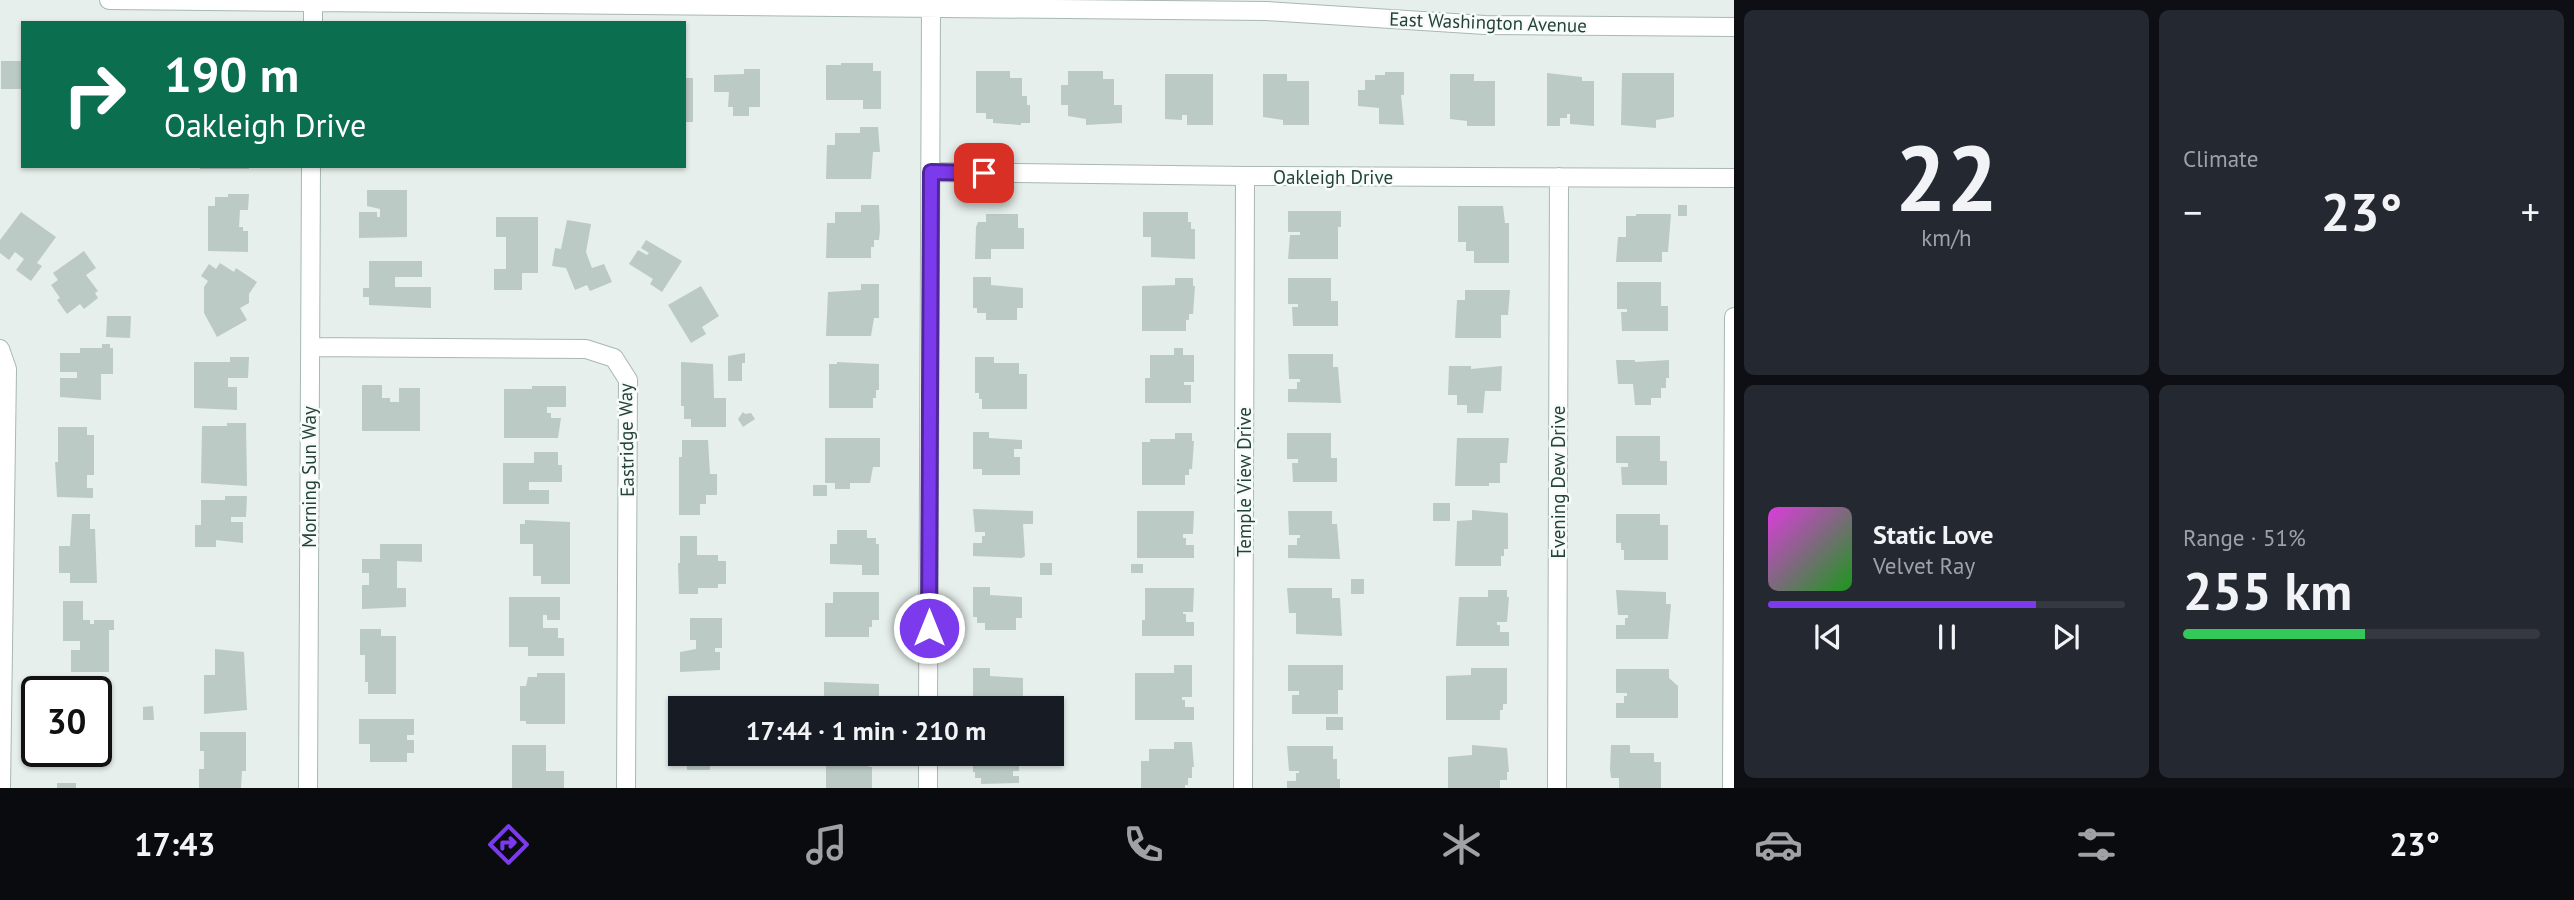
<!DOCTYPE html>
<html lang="en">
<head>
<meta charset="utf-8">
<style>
  :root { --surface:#171b24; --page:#242831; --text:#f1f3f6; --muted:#9ea1a6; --line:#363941; --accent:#7c3aed }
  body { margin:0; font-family:"PT Sans",sans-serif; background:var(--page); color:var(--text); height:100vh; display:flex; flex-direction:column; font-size:26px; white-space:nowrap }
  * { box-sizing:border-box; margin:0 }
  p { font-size:23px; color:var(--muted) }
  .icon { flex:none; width:38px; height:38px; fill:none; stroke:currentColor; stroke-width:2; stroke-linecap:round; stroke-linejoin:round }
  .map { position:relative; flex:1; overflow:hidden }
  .drawer { display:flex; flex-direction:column; gap:10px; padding:10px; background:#0d0f14; width:840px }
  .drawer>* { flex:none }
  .banner { position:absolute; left:21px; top:21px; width:665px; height:147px; border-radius:0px; box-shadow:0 2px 5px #0004; background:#0b6e4f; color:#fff; overflow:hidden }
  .speed { position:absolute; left:21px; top:676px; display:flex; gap:14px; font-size:35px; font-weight:700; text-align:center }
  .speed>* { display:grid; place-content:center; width:91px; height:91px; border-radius:50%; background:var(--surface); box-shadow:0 2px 5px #0004; line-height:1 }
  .speed .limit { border:4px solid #111; border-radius:10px; background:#fff; color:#111 }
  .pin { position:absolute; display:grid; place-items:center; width:60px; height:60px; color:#fff; margin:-30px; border-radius:14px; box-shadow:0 4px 10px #0006 }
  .me { position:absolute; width:77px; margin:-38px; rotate:0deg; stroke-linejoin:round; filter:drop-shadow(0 0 5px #0008) }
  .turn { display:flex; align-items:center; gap:24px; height:147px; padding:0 28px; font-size:32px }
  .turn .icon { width:91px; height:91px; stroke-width:2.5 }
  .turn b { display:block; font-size:49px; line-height:60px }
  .big { font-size:52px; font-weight:600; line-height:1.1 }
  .drawer .tile { flex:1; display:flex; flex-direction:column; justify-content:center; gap:10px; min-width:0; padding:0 24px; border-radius:10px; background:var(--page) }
  .drawer .dial { align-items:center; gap:0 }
  .dial b { font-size:91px; line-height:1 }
  .song { display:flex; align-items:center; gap:21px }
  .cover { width:84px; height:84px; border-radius:10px; background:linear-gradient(135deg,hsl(300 70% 55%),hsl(120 70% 35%)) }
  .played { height:7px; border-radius:4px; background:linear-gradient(90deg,var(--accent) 75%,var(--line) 75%) }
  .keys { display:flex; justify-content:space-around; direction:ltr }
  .heat { display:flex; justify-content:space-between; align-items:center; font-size:38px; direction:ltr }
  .charge { height:10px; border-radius:5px; background:linear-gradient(90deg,#34c759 51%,var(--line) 0) }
  .drawer .tiles { flex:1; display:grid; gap:10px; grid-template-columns:repeat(2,1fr) }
  .trip { position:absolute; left:668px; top:696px; width:396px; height:70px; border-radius:0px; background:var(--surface); box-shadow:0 2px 5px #0004; font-weight:600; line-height:70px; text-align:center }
  .dock { display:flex; height:112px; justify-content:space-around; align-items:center; background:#090b0e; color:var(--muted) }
  .dock .icon { width:49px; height:49px }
  .dock .on { color:var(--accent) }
  .dock b { font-size:32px; color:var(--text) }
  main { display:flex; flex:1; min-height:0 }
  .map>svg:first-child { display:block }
  .building { fill:#bbcac4 }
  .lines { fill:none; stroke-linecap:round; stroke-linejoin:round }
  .minor-casing { stroke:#a8b8b2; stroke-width:20 }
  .minor { stroke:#fff; stroke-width:18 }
  .route-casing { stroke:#51269a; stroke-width:18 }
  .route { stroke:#7c3aed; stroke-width:12 }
  .labels { text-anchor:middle; stroke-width:5; stroke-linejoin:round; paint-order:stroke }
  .street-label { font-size:19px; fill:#24423a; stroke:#f7fbf9 }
</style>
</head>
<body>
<main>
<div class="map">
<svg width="1734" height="788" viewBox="0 0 1734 788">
  <rect width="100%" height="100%" fill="#e6efeb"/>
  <path class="building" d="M1 61H23V89H1Z
    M841 63H873V71H881V109H863V100H826V65H841Z
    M744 69H760V107H749V116H733V107H728L729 92H714V75L744 74Z
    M976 71H1010V78H1022V96H1027V105H1030V123H1021V125L993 123V119H986V113H976Z
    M1068 71H1103V79H1114V105H1122V123L1086 125V119L1068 116V105H1061V85H1068Z
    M1385 72H1404V95H1401L1404 125 1379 124V108L1358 106V90H1365V80H1375V75H1385Z
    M1547 73 1582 77V81H1594V126L1570 124V114H1567V118H1560V126H1547Z
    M1622 73H1674V117L1656 120V128L1621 125Z
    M1165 74H1213V125H1187V115H1182V120L1165 119Z
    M1263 74H1287V81H1309V125H1283V120L1263 117Z
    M1450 74H1474V81H1495V126H1467V121L1450 119Z
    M684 78H693V122H684Z
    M860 127H878L880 152H873L871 179H826L827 145H835V133H860Z
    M200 166H249V169H200Z
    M367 190H407V237L359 238V212H377V217H380V209L367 206Z
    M228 194H249L248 210H240L239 227H243V231H248V252L208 251V206H215V197H228Z
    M861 205H879L880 230 879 240H874V247H871V258H826L827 223H835V212H861Z
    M1678 205H1687V216H1678Z
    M1458 206H1503L1505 223H1509V263H1474V251H1466V242H1458Z
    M1288 211H1341V227H1338V259H1288L1290 235H1300V232H1288Z
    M21 212 56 237 37 263 42 266 31 281 16 270 24 259 15 252 9 260 0 253V240Z
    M1143 212H1188V222H1191V229H1195V259L1151 257V237H1143Z
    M986 214H1018V228H1024V249H991V259H975L976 227 978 222H986Z
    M1636 214H1671L1668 252H1662V262H1616L1618 237H1626V216H1636Z
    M496 217H538V273H522V290H494V269H506V237H496Z
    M567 220 591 224 586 252 592 268 604 264 612 282 590 291 587 285 575 290 566 268 552 266 555 248 561 249Z
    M646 240 682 261 662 292 650 284 653 279 629 264 638 250 647 255 649 253 641 248Z
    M84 251 96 268 86 275 98 291 95 293 98 298 84 309 80 304 67 314 57 300 60 298 51 285 58 280 53 273Z
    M369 261H422V277H395V287H431V308L369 305V297H363V288H369Z
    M220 263 234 272 236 268 257 282 249 294V303L240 308 247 320 217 337 204 313V287L208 281 201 276 209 264 216 269Z
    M973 277H991V285L1023 288V308H1017V320H986V313H977V308H973Z
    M1175 278H1193V286H1195L1193 314H1189V320H1186V331H1142V286L1175 285Z
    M1288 278H1331V301H1338V326H1293L1292 307H1298V304H1288Z
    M1617 282H1661V306H1668V331H1622L1621 312H1627V309H1617Z
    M861 284H879V318H874L871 336H826L828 292 861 290Z
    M701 286 719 316 702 327 706 334 691 343 668 305Z
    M1465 290H1510L1508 315H1501V338H1455L1457 300H1465Z
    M107 316H131L130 338 106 337Z
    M102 344H110V348H113V374H101V400L60 397V378H77V372H60V353H80V348H102Z
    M1174 348H1183V355H1194V382H1184V385H1191V403H1145V378H1150V355H1174Z
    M745 353V363H742V381H728V356Z
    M1288 354H1333V367H1338L1341 403 1288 402V389H1297V382H1300V379H1289Z
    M230 357H249L248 378H228V387H237V410L194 408V362H230Z
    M975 357H994V363H1019V374H1027V409H982V399H979V393H975Z
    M1616 360H1635V362L1669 360V378H1666V388H1661V398H1651V405H1635L1633 384H1618Z
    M681 362 713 364 714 398H726V427H691V419H684V406H681Z
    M837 362 879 364V390H876V398H873V408H829V364H837Z
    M1449 366H1471V369L1502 366 1501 391H1485L1483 413H1467V405H1457V395H1448Z
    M362 385H382V398H390V402H399V388H420V431H362Z
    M532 386H566V407H547V413H551V418H561L558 438H504V389H532Z
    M743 412 745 414 751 413 755 419 743 427 738 419Z
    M227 423H246L247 486 201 483 202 426H227Z
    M58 427H87V435H94V475H87V488H93V498L57 497 55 462H58Z
    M973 432H989V438L1022 440V449H1014V457H1020V475H982V469H973Z
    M1175 433H1192V441H1194L1192 469H1189V475H1185V485H1142V442H1150V439H1175Z
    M1287 433H1331V458H1337V482H1293L1292 463H1298V459H1287Z
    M1616 436H1660V461H1667V485H1622L1621 467H1628V463H1616Z
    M825 438H880V467H873L870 483H850V489H835V483H825Z
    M1457 438H1509L1507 463H1500V483H1489V486H1455Z
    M682 440H708L710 474H717V495H706V504H700V515H679V457H682Z
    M534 452H558V465H562V482H529V490H549V504H503V463H534Z
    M813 485H827V496H813Z
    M225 496H247L246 517H231V522H243V543L216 540V547H195V525H201V500H225Z
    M1433 503H1450V521H1433Z
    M973 509 1033 511V524H1023L1025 556 1022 558 973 556V543H982V536H985V532H975Z
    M1472 510 1508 513V549H1504V556H1501V566H1455L1457 521 1472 520Z
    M1137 511H1194L1193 534H1183V538H1186V545H1194V558H1137Z
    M1288 511H1332V524H1337L1340 559 1288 558V545H1297V538H1300V535H1289Z
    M72 514H90V529H95L97 583H70V573H59V546H70Z
    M1616 514H1660V525H1668V560H1624V550H1621V543H1616Z
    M525 520 570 522V584H541V576H533V544H520V524H525Z
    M837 530H867V538H876V544H879V575H862V565L830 564V544H837Z
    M680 536H697V555H718V561H726V584H718V588H698V594H679L678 563H680Z
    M380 544H422V562L397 561V588H406V607L362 609V585H369V573H362V559H380Z
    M1040 563H1052V575H1040Z
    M1131 564H1143V573H1131Z
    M1351 579H1364V594H1351Z
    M973 587H990V595L1022 597V618H1016V630H985V623H977V617H973Z
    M1145 588H1194L1193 612H1183V614H1186V622H1194V636H1142V620H1145Z
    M1287 588H1332V598H1340L1342 636 1296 634V613H1289Z
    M1488 590H1507V597H1509L1507 622H1497V625H1500V632H1509V646H1456L1459 597H1488Z
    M1616 590 1666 592V604H1671L1668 639H1616V625H1625V618H1628V615H1618Z
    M833 592H879V620H872V627H869V637H825V603H833Z
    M509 597H560V620H547V615H543V628H558V638H564V656H528V647H509Z
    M63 601H83V620H90V624H94V620H114V630H109V672H71V650H80V641H63Z
    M690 618H722V648H715V652H720V670L680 672V652L696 649V640H690Z
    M360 629H381V636H396V694H368V682H365V655H360Z
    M215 649 244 652 247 710 204 714V675H215Z
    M1174 665H1192V697H1182V700H1185V707H1194V720H1135V673H1174Z
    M1288 665H1343V690H1338V714H1292V695H1299V691H1288Z
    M973 668H990V676L1023 678V699H1016V709H985V703H977V698H973Z
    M1471 668H1507V704H1503V710H1500V720H1446V676L1471 675Z
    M1616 669H1669V678L1678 686V718H1616V703H1624V696H1627V693H1616Z
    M537 673H565V724H526V721H520V686H526L528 677H537Z
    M824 682 879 684V706L824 709Z
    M690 696H720V709H690Z
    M153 706 154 720H143V707Z
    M676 713H681V741H676Z
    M1326 717H1343V730H1326Z
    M359 719H414V735H407V740H414V753H407V762H370V744H359Z
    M200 732H246V771H242L241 788H199V769H204V751H200Z
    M1174 742H1192L1194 767H1192V778H1188V785H1185V788H1141V761H1149V749H1174Z
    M512 745H546V771H564V788H512Z
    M1472 745 1507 748 1509 772H1507V780H1500V788H1448V757L1472 755Z
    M1611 745H1630V753H1654V762H1661V788H1619V778H1611L1610 769Z
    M1287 746H1333V759H1337V779H1340V788H1287V781H1296V773H1299V771H1289Z
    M61 751H88V756H61Z
    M687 754H715V765H710V770H687Z
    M834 754H879V765H869V767H872V788H826V764H834Z
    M973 754H1019V771H1013V776H1019V783L981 784V778H975V772H973Z
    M57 783H76V788H57Z"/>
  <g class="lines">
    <g class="minor-casing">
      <path id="minor" d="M109 0 1266 11 1485 25 1734 27
        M313 23V2
        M931 172 1245 176 1734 178
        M310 347 586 349 614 358 628 380 626 788
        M0 349 7 369 1 788
        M928 709 931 9
        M308 788 311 166
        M928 788V754
        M1243 788 1245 176
        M1557 788 1559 177
        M1732 788 1734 317"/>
    </g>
    <use href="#minor" class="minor"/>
  </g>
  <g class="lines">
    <g class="route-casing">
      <path id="route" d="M929 628 931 172 984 173"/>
    </g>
    <use href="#route" class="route"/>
  </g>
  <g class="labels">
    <g class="street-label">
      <text transform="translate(1488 22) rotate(2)" y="7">East Washington Avenue</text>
      <text x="1333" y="184">Oakleigh Drive</text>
      <text transform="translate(626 440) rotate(-91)" y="7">Eastridge Way</text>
      <text transform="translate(309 477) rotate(-90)" y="7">Morning Sun Way</text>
      <text transform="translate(1244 482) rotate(-90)" y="7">Temple View Drive</text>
      <text transform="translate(1558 482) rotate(-90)" y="7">Evening Dew Drive</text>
    </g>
  </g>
</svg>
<div class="speed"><div class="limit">30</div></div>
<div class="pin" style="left:984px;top:173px;background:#d93025"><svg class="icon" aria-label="arrive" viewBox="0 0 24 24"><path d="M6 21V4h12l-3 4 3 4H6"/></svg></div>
<svg class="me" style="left:929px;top:628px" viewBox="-20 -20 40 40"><circle r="17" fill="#7c3aed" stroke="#fff" stroke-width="3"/><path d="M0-11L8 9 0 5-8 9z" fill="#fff"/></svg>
<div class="trip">17:44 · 1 min · 210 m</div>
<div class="banner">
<div class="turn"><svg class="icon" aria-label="right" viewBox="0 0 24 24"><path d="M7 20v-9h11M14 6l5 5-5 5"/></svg><div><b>190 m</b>Oakleigh Drive</div></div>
</div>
</div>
<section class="drawer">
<div class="tiles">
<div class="tile dial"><b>22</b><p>km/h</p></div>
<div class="tile"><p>Climate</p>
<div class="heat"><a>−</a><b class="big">23°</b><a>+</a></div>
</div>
<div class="tile">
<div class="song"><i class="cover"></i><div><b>Static Love</b><p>Velvet Ray</p></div></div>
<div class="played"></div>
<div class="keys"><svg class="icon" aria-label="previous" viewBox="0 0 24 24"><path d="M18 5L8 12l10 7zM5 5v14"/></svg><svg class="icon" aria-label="pause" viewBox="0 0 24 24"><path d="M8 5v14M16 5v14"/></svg><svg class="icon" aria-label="next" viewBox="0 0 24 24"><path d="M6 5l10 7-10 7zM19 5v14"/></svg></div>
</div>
<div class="tile"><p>Range · 51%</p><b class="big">255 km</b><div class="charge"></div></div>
</div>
</section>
</main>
<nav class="dock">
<b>17:43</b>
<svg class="icon on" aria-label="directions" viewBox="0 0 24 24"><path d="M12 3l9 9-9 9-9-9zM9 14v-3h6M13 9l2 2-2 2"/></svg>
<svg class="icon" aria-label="music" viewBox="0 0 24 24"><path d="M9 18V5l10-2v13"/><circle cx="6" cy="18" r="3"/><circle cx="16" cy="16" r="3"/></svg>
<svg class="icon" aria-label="phone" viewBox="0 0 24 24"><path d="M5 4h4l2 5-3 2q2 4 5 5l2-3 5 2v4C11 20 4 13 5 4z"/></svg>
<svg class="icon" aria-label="climate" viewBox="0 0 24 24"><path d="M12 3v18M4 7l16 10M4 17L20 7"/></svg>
<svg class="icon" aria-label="car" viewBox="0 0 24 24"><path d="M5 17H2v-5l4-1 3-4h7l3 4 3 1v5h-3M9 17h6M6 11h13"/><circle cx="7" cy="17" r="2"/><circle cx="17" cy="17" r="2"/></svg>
<svg class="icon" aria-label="filters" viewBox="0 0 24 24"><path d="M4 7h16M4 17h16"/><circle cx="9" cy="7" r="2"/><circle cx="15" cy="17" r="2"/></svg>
<b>23°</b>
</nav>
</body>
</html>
